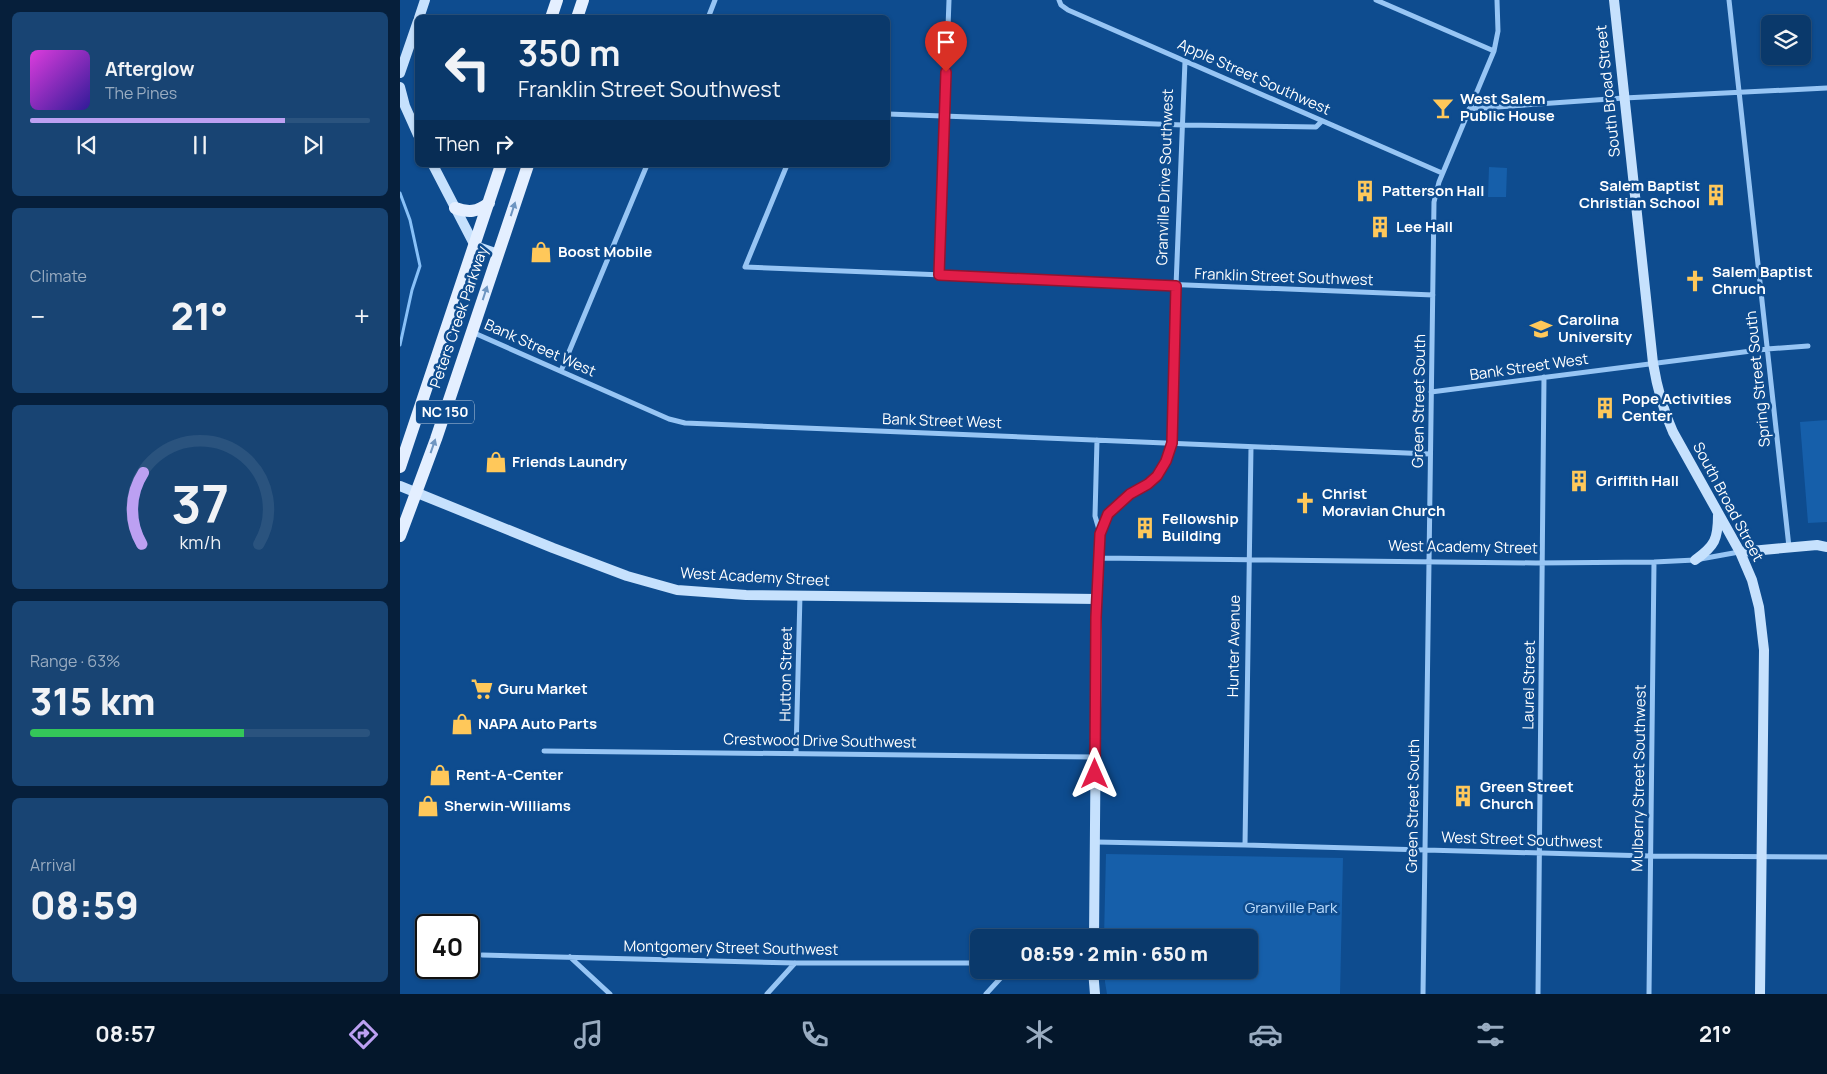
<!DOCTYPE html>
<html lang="en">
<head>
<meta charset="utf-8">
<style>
  :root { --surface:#0a396b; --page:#184473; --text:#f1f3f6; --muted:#99acc1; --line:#2a537e; --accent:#bca0f2 }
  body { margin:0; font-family:Manrope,sans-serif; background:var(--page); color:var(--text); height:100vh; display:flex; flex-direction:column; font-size:19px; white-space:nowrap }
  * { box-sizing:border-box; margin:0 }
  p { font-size:16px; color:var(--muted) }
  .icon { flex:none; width:28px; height:28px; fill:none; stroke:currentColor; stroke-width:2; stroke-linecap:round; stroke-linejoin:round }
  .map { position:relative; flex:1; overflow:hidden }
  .drawer { display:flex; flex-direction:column; gap:12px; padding:12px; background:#061f3b; width:400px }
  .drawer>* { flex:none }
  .top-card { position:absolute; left:15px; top:15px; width:475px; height:152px; border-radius:8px; box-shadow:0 1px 4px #0004,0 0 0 1px var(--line); background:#0a396b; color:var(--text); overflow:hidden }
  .controls { position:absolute; left:1361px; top:15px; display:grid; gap:10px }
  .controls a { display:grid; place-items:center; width:50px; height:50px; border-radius:8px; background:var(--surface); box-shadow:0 1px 4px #0004,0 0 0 1px var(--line); font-size:25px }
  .speed { position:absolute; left:15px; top:914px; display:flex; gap:10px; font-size:25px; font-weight:700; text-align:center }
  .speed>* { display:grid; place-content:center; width:65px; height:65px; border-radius:50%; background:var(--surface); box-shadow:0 1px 4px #0004,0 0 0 1px var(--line); line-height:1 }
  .speed .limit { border:2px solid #111; border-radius:8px; background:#fff; color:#111 }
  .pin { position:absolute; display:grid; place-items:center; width:42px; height:42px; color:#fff; margin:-51px -21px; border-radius:50% 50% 50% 0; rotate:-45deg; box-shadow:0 0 5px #0007 }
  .pin .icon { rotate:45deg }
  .me { position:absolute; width:55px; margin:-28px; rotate:0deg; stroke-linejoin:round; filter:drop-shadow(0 0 4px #0008) }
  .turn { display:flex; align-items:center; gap:18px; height:105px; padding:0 20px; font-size:22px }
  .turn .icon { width:65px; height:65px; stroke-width:2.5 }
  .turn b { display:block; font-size:35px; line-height:42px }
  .then { display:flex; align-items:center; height:48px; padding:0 20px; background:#0003; gap:10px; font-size:19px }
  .big { font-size:38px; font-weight:800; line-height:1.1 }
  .drawer .widget { flex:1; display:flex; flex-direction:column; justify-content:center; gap:8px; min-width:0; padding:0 18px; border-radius:8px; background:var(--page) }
  .drawer .dial { align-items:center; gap:0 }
  .dial svg { height:130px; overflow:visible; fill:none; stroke:var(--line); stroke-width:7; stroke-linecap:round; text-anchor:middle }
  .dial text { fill:var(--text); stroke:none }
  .song { display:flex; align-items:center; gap:15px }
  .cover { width:60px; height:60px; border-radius:8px; background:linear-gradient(135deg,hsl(300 70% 55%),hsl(250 70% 35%)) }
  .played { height:5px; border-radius:2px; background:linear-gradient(90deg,var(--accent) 75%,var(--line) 75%) }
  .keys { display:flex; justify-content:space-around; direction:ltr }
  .heat { display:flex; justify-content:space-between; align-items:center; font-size:28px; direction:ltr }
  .charge { height:8px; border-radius:4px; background:linear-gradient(90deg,#34c759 63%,var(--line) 0) }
  .trip { position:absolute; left:570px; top:929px; width:288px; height:50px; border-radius:8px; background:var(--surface); box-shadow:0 1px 4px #0004,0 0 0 1px var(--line); font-weight:800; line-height:50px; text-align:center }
  .tab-bar { display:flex; height:80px; justify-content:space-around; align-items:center; background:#04172b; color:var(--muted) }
  .tab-bar .icon { width:35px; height:35px }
  .tab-bar .active { color:var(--accent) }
  .tab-bar b { font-size:22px; color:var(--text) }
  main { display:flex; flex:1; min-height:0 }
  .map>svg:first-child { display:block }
  .green { fill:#165faa }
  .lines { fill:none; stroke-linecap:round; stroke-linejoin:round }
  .stream { stroke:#88c1f8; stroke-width:3 }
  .street { stroke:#97c5f4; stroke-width:5 }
  .secondary { stroke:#c6e1fd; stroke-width:10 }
  .primary { stroke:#e4efff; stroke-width:12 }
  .oneway { fill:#6e95c1 }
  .route-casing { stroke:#92132f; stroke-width:12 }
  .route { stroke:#e11d48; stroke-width:9 }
  .labels { text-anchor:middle; stroke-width:5; stroke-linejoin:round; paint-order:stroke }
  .shield { fill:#0e4c8f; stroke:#b7c9dd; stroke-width:1 }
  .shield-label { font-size:14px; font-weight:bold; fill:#fff }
  .street-label { font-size:15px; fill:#fff; stroke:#0e4c8f }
  .poi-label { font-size:15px; font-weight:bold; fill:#fff; stroke:#0e4c8f; text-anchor:start }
  .park-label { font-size:15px; fill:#bedefe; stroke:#0e4c8f }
</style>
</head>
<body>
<main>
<section class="drawer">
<div class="widget">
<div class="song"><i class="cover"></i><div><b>Afterglow</b><p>The Pines</p></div></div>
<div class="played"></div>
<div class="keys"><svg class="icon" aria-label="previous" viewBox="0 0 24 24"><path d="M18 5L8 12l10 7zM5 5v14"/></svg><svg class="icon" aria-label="pause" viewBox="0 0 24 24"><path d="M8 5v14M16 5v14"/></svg><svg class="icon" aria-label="next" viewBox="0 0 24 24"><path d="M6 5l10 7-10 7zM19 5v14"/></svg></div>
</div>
<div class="widget"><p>Climate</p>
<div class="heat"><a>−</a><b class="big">21°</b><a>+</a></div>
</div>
<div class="widget dial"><svg viewBox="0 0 100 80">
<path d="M14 69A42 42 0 1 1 86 69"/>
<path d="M14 69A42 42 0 0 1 15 25" stroke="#bca0f2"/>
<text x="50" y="56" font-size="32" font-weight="700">37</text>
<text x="50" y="72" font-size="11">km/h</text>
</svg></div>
<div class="widget"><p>Range · 63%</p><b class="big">315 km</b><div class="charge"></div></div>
<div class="widget"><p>Arrival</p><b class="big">08:59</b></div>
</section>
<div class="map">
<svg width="1427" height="994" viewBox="0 0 1427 994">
  <rect width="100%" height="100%" fill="#0e4c8f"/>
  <path class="green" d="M1089 167 1107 168 1106 197H1088Z
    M1427 420V522L1408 523 1400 422Z
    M706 854 943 858 940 994H707L705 982V970H849V938L704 937Z"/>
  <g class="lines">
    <path class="stream" d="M0 193 10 220 20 266 12 290 0 345"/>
    <path class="street" d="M659 0 661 5 668 10 1042 173
      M976 0 1094 51
      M1329 0 1389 547
      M308 18 315 0
      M1069 109 1224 98 1427 88
      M488 114 783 125 916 127 922 121
      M387 165 345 267 1033 295
      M539 275 549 0
      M72 332 269 419 285 423 1030 454
      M161 371 247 165
      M1031 392 1367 349 1408 346
      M697 440 695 516 700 533
      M698 558 1136 563 1254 562 1295 560 1339 552
      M697 599C698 576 694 531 709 513 719 500 733 494 746 485 760 475 767 459 772 443L776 286 785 61
      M144 751 695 757
      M396 753 400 595
      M696 842 845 845 1250 856 1427 857
      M845 845 851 447
      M82 955 395 963H579
      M170 957 210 994
      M367 994 395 963
      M586 994 608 970
      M1023 994 1034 202 1039 182 1094 51 1098 31 1097 0
      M1138 994 1144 377
      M1249 994 1254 562"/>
    <path class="secondary" d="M1214 0 1253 363C1257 387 1263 410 1273 432L1340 552 1352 580 1359 607 1364 650 1360 994
      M19 18 25 0
      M0 73 18 21
      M0 87 5 106 18 135
      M33 165 75 246 98 254
      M0 486 153 548 227 576 277 590 346 595 697 599 694 938
      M1340 552 1417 545 1427 547
      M1295 560C1315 546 1318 539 1318 515
      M693 970 695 994"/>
    <path class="primary" d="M151 18 157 0
      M177 18 183 0
      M55 208C69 213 77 212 89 203
      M0 467 101 165
      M0 536 36 439 128 165"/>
  </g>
  <defs><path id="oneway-solid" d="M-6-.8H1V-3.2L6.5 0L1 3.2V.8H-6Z" transform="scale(1.25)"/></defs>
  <g class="oneway">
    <use href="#oneway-solid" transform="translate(113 209) rotate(-72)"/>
    <use href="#oneway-solid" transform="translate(85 293) rotate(-72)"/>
    <use href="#oneway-solid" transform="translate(33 446) rotate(-71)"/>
  </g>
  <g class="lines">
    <g class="route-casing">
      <path id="route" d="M546 72 539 275 776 286 772 443 766 461 757 476 748 484 730 494 708 514 700 534 696 617 695 774"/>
    </g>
    <use href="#route" class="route"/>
  </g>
  <defs>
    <g id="bar-bare" transform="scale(1.725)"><path d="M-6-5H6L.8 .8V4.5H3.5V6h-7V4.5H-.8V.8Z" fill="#ffc85a" stroke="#0e4c8f" stroke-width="2.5" paint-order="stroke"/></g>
    <g id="building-bare" transform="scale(1.725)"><path d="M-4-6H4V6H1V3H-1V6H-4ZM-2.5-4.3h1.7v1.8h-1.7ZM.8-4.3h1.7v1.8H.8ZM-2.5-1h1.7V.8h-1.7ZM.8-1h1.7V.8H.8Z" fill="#ffc85a" stroke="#0e4c8f" stroke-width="2.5" paint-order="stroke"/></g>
    <g id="shop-bare" transform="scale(1.725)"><path d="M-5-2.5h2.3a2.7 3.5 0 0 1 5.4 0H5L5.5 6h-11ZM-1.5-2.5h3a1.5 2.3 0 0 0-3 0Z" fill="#ffc85a" stroke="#0e4c8f" stroke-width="2.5" paint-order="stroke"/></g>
    <g id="church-bare" transform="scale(1.725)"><path d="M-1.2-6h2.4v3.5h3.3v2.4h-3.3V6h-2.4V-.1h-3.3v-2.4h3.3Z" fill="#ffc85a" stroke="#0e4c8f" stroke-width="2.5" paint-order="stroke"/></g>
    <g id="university-bare" transform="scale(1.725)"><path d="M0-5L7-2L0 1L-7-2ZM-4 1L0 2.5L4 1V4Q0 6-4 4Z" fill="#ffc85a" stroke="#0e4c8f" stroke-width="2.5" paint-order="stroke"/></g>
    <g id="supermarket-bare" transform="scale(1.725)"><path d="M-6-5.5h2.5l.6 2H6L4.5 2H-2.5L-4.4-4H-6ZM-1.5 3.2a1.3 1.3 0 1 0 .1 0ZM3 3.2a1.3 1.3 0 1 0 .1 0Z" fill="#ffc85a" stroke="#0e4c8f" stroke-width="2.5" paint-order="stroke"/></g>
  </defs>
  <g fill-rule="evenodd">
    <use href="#bar-bare" x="1043" y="108"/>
    <use href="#building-bare" x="965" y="191"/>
    <use href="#building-bare" x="1316" y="195"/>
    <use href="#building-bare" x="980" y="227"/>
    <use href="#shop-bare" x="141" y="252"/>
    <use href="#church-bare" x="1295" y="281"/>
    <use href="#university-bare" x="1141" y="329"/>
    <use href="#building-bare" x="1205" y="408"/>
    <use href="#shop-bare" x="96" y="462"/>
    <use href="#building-bare" x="1179" y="481"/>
    <use href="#church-bare" x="905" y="503"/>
    <use href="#building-bare" x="745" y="528"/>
    <use href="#supermarket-bare" x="82" y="689"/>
    <use href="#shop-bare" x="62" y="724"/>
    <use href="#shop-bare" x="40" y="775"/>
    <use href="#building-bare" x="1063" y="796"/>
    <use href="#shop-bare" x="28" y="806"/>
  </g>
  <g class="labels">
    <rect class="shield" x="16" y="400.5" width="58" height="23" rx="4"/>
    <g class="shield-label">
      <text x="45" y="417">NC 150</text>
    </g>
    <g class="street-label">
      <text transform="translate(854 77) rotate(24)" y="5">Apple Street Southwest</text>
      <text transform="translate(1208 91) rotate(-96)" y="5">South Broad Street</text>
      <text transform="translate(765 177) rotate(-88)" y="5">Granville Drive Southwest</text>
      <text transform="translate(884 277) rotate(2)" y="5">Franklin Street Southwest</text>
      <text transform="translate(59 317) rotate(-71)" y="5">Peters Creek Parkway</text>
      <text transform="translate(140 348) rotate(24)" y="5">Bank Street West</text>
      <text transform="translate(1129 367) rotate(-8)" y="5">Bank Street West</text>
      <text transform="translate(1358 379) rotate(-96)" y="5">Spring Street South</text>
      <text transform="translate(1019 401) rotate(-89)" y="5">Green Street South</text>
      <text transform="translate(542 421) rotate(2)" y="5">Bank Street West</text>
      <text transform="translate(1328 502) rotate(62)" y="5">South Broad Street</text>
      <text transform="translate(1063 547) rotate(1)" y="5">West Academy Street</text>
      <text transform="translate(355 577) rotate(3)" y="5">West Academy Street</text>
      <text transform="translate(834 646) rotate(-89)" y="5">Hunter Avenue</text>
      <text transform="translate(386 674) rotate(-89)" y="5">Hutton Street</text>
      <text transform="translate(1129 685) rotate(-89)" y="5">Laurel Street</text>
      <text transform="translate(420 741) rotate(1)" y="5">Crestwood Drive Southwest</text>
      <text transform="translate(1239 778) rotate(-89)" y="5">Mulberry Street Southwest</text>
      <text transform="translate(1013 806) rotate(-89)" y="5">Green Street South</text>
      <text transform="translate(1122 840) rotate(2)" y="5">West Street Southwest</text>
      <text transform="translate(331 948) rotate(1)" y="5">Montgomery Street Southwest</text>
    </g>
    <g class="poi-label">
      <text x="1060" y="104">West Salem<tspan x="1060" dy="17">Public House</tspan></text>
      <text x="1300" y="191" text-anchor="end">Salem Baptist<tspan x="1300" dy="17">Christian School</tspan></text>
      <text x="982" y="196">Patterson Hall</text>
      <text x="996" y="232">Lee Hall</text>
      <text x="158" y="257">Boost Mobile</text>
      <text x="1312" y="277">Salem Baptist<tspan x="1312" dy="17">Chruch</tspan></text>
      <text x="1158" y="325">Carolina<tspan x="1158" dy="17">University</tspan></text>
      <text x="1222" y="404">Pope Activities<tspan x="1222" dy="17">Center</tspan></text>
      <text x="112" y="467">Friends Laundry</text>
      <text x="1196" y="486">Griffith Hall</text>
      <text x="922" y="499">Christ<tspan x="922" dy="17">Moravian Church</tspan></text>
      <text x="762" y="524">Fellowship<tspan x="762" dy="17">Building</tspan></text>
      <text x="98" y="694">Guru Market</text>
      <text x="78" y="729">NAPA Auto Parts</text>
      <text x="56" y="780">Rent-A-Center</text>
      <text x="1080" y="792">Green Street<tspan x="1080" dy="17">Church</tspan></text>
      <text x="44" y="811">Sherwin-Williams</text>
    </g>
    <g class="park-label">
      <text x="891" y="913">Granville Park</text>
    </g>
  </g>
</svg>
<div class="controls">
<a><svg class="icon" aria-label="layers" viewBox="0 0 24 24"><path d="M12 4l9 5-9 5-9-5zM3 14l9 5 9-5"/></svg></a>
</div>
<div class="speed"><div class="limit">40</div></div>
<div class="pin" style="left:546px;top:72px;background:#d93025"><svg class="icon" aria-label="arrive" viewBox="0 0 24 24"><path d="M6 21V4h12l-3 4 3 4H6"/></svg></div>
<svg class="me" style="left:695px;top:774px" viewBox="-20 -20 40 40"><path d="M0-17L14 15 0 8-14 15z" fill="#e11d48" stroke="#fff" stroke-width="4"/></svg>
<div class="trip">08:59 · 2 min · 650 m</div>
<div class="top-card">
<div class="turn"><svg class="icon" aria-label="left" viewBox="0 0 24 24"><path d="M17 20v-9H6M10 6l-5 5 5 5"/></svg><div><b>350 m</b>Franklin Street Southwest</div></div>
<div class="then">Then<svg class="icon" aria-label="right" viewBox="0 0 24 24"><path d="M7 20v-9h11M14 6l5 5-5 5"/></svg></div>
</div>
</div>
</main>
<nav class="tab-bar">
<b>08:57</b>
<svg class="icon active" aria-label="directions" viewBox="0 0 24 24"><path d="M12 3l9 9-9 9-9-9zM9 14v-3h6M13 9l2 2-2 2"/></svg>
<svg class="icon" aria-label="music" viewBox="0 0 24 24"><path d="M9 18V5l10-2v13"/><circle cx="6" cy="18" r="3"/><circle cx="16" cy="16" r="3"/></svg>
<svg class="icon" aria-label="phone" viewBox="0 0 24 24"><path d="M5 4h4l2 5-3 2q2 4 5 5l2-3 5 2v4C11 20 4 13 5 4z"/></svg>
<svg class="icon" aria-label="climate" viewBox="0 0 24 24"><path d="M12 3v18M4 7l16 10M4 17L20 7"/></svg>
<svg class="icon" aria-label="car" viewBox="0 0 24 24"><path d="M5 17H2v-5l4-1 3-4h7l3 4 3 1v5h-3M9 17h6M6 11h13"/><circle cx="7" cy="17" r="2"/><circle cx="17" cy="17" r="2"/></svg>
<svg class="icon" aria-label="filters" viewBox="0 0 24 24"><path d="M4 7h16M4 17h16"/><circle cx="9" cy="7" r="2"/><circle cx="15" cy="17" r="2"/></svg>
<b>21°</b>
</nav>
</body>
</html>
